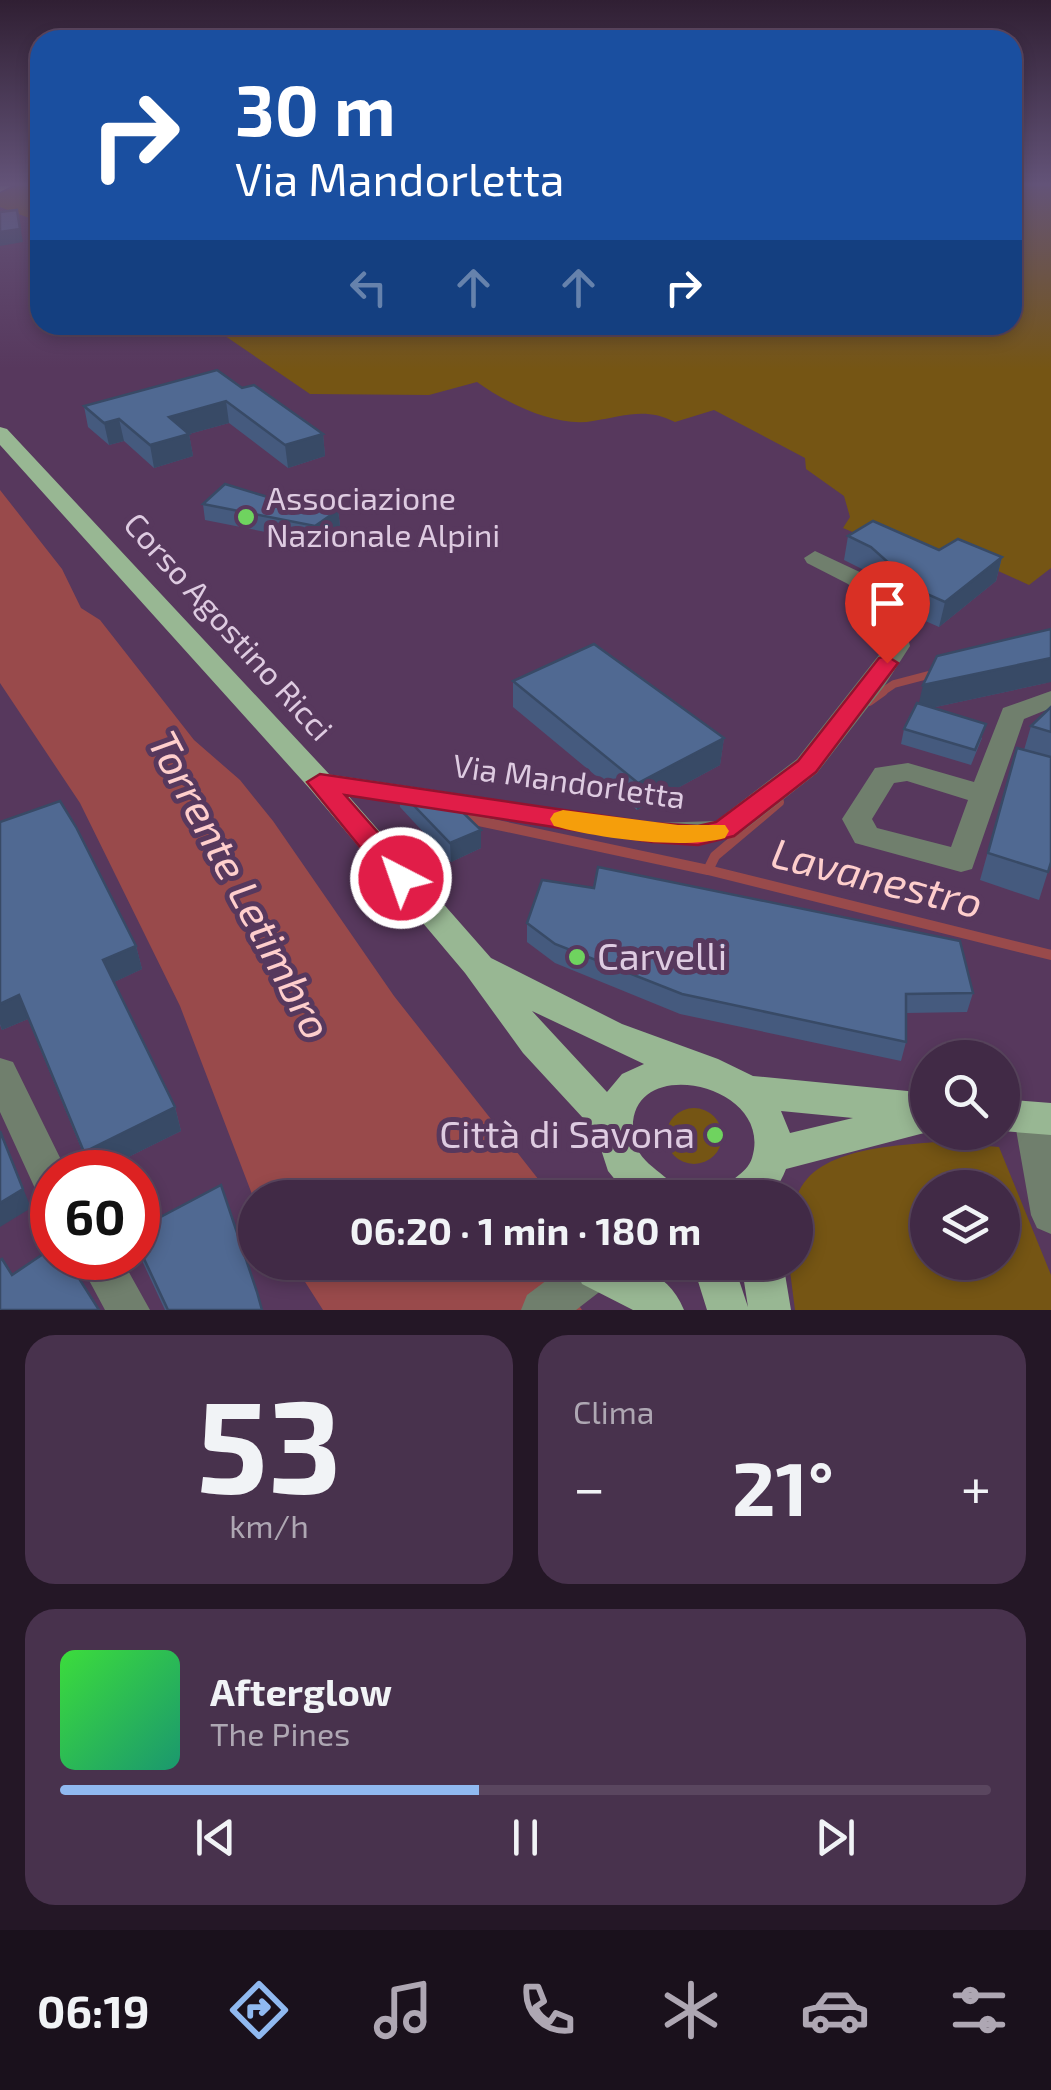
<!DOCTYPE html>
<html lang="it">
<head>
<meta charset="utf-8">
<style>
  :root { --surface:#412a46; --page:#48324d; --text:#f1f3f6; --muted:#aea7b3; --line:#5a465f; --accent:#90b9f0 }
  body { margin:0; font-family:"Exo 2",sans-serif; background:var(--page); color:var(--text); height:100vh; display:flex; flex-direction:column; font-size:38px; white-space:nowrap }
  * { box-sizing:border-box; margin:0 }
  p { font-size:32px; color:var(--muted) }
  .icon { flex:none; width:55px; height:55px; fill:none; stroke:currentColor; stroke-width:2; stroke-linecap:round; stroke-linejoin:round }
  .map { position:relative; height:1310px; overflow:hidden }
  .drawer { display:flex; flex-direction:column; gap:25px; padding:25px; background:#241726; flex:1 }
  .drawer>* { flex:none }
  .top-card { position:absolute; left:30px; top:30px; width:992px; height:305px; border-radius:30px; box-shadow:0 5px 15px #0003,0 0 0 2px var(--line); background:#1a4fa0; color:#fff; overflow:hidden }
  .tools { position:absolute; left:910px; top:1040px; display:grid; gap:20px }
  .tools a { display:grid; place-items:center; width:110px; height:110px; border-radius:50%; background:var(--surface); box-shadow:0 5px 15px #0003,0 0 0 2px var(--line); font-size:50px }
  .speed { position:absolute; left:30px; top:1150px; display:flex; gap:20px; font-size:50px; font-weight:700; text-align:center }
  .speed>* { display:grid; place-content:center; width:130px; height:130px; border-radius:50%; background:var(--surface); box-shadow:0 5px 15px #0003,0 0 0 2px var(--line); line-height:1 }
  .speed .limit { border:15px solid #d22; background:#fff; color:#111 }
  .pin { position:absolute; display:grid; place-items:center; width:85px; height:85px; color:#fff; margin:-102px -42px; border-radius:50% 50% 50% 0; rotate:-45deg; box-shadow:0 0 10px #0007 }
  .pin .icon { rotate:45deg }
  .me { position:absolute; width:110px; margin:-55px; rotate:319deg; stroke-linejoin:round; filter:drop-shadow(0 0 8px #0008) }
  .turn { display:flex; align-items:center; gap:35px; height:210px; padding:0 40px; font-size:45px }
  .turn .icon { width:130px; height:130px; stroke-width:2.5 }
  .turn b { display:block; font-size:70px; line-height:85px }
  .lanes { display:flex; align-items:center; height:95px; padding:0 40px; background:#0003; justify-content:center; gap:50px; direction:ltr }
  .lanes .off { opacity:.35 }
  .big { font-size:75px; font-weight:700; line-height:1.1 }
  .drawer .widget { flex:1; display:flex; flex-direction:column; justify-content:center; gap:15px; min-width:0; padding:0 35px; border-radius:30px; background:var(--page) }
  .drawer .dial { align-items:center; gap:0 }
  .dial b { font-size:130px; line-height:1 }
  .song { display:flex; align-items:center; gap:30px }
  .cover { width:120px; height:120px; border-radius:15px; background:linear-gradient(135deg,hsl(120 70% 55%),hsl(160 70% 35%)) }
  .played { height:10px; border-radius:5px; background:linear-gradient(90deg,var(--accent) 45%,var(--line) 45%) }
  .keys { display:flex; justify-content:space-around; direction:ltr }
  .heat { display:flex; justify-content:space-between; align-items:center; font-size:55px; direction:ltr }
  .drawer .tiles { flex:1; display:grid; gap:25px; grid-template-columns:1fr 1fr }
  .widget:last-child { grid-column:span 2 }
  .trip { position:absolute; left:238px; top:1180px; width:575px; height:100px; border-radius:50px; background:var(--surface); box-shadow:0 5px 15px #0003,0 0 0 2px var(--line); font-weight:700; line-height:100px; text-align:center }
  .tab-bar { display:flex; height:160px; justify-content:space-around; align-items:center; background:#1a111c; color:var(--muted) }
  .tab-bar .icon { width:70px; height:70px }
  .tab-bar .active { color:var(--accent) }
  .tab-bar b { font-size:45px; color:var(--text) }
  .map>svg:first-child { display:block }
  .green { fill:#755514; fill-rule:evenodd }
  .water { fill:#994a4b }
  .lines { fill:none; stroke-linecap:round; stroke-linejoin:round }
  .stream-far1 { stroke:#994a4b; stroke-width:8 }
  .stream { stroke:#994a4b; stroke-width:10 }
  .minor { fill:#707f6d; fill-rule:evenodd }
  .major { fill:#98b793; fill-rule:evenodd }
  .highway { fill:#a8cda1; fill-rule:evenodd }
  .wall { fill:#455a7e }
  .shaded-wall { fill:#384a66 }
  .building { fill:#506992; stroke:#384a66; stroke-width:2.5 }
  .route { fill:#e11d48; stroke:#92132f; stroke-width:2.5 }
  .slow { fill:#f59e0b }
  .poi-dot { fill:#6fd35f; stroke:#57385d; stroke-width:4 }
  .labels { text-anchor:middle; stroke-width:10; stroke-linejoin:round; paint-order:stroke }
  .poi-label { font-size:32px; fill:#decbe1; stroke:#57385d; text-anchor:start }
  .street-label { font-size:32px; fill:#decbe1; stroke:#57385d }
  .near-poi-label { font-size:38px; fill:#decbe1; stroke:#57385d; text-anchor:start }
  .near-water-label { font-size:42px; font-style:italic; fill:#fececc; stroke:#57385d }
</style>
</head>
<body>
<div class="map">
<svg width="1051" height="1310" viewBox="0 0 1051 1310">
  <rect width="100%" height="100%" fill="#57385d"/>
  <path class="green" d="M17 186H40V222L0 207V193Z
    M1013 186H1051V568L1029 585 952 550 934 566 843 528 850 517 844 496 806 469 805 458 714 410 675 422C646 407 624 416 593 421 557 428 506 403 477 382L429 395 310 394 209 325H1012Z
    M666 1136a28 28 0 1 1 56 0a28 28 0 1 1-56 0Z
    M937 1142 999 1147 1051 1275V1310H795L789 1263 795 1262C795 1244 793 1224 795 1206 803 1148 892 1146 937 1142ZM928 1188H1002V1262H928Z"/>
  <path class="water" d="M0 490 62 569 81 608 100 620 194 740 240 780 273 821 394 996 546 1189 545 1197 255 1198V1202L180 1006 80 803 0 683Z
    M293 1263H550L582 1310H323Z"/>
  <g class="lines">
    <path class="stream-far1" d="M879 694 894 684 936 673"/>
    <path class="stream" d="M869 701 883 691
      M460 817 708 870 1051 955
      M708 870 715 856 779 802"/>
    <path class="minor" d="M815 551 864 574 899 605 910 646 885 685 817 773 747 828 734 837 698 845 653 843 320 791 310 789 306 782 310 775 320 773 653 823 716 821 797 759 886 646 880 612 848 584 807 563 804 558Z
      M1051 691V708L1024 719 972 869 961 872 855 843 842 819 875 768 908 763 974 782 1003 708ZM907 781 968 800 951 847 877 828 872 819 894 783Z
      M0 1058 13 1062 67 1172H52V1200L38 1195 0 1112Z
      M1033 1102 1046 1106 1051 1117V1234L1037 1228 1031 1215 1014 1118 1020 1106Z
      M77 1258H121L150 1310H105Z
      M571 1262H625L620 1276 576 1310H521L527 1295Z"/>
    <path class="major" d="M0 427 7 429 330 775 491 958 622 1024 718 1059 753 1076 928 1093V1132L786 1169C771 1207 754 1198 717 1198 725 1180 747 1175 752 1158 776 1081 618 1050 634 1139 639 1167 672 1174 683 1198H630L608 1171 595 1131 523 1053 465 973 310 789 0 445ZM532 1011 644 1064 622 1074 607 1092ZM781 1111 853 1118 790 1133Z
      M1002 1099 1051 1103V1135L1002 1131Z
      M579 1262C623 1262 665 1264 684 1310H633L582 1284 576 1270Z
      M692 1262H733L748 1307 741 1262H783L791 1310H707Z"/>
    <path class="highway" d="M0 186H11L0 192Z"/>
  </g>
  <path class="wall" d="M242 388 323 434 325 456 288 468 229 423 189 434 193 456 154 468 124 441 109 445 88 427 84 406Z
    M203 504 294 505 338 510 340 526 317 542 205 520Z
    M848 536 939 550 1002 557 996 581 939 627 914 616 866 571 844 560Z
    M513 681 724 738 720 765 637 810 513 707Z
    M1051 682 931 708 982 738 971 765 901 744 904 729 918 704Z
    M1051 707V862L1039 900 980 880 1017 748 1024 750 1031 726Z
    M398 789 481 848 451 862 400 807Z
    M0 822 136 946 142 969 114 982 175 1107 181 1131 98 1172H91L28 1019 2 1030 0 1025Z
    M594 888 973 993 967 1012 906 1013V1042L901 1061 680 1014 555 963 527 942V923Z
    M138 1229 262 1310H165L138 1252Z"/>
  <path class="shaded-wall" d="M17 210 23 242 0 246V232Z
    M226 401 229 423 189 434 193 456 154 468 150 445 169 417Z
    M119 419 124 441 109 445 104 423Z
    M323 434 325 456 288 468 285 445Z
    M338 510 340 526 317 542 315 526Z
    M1002 557 996 581 939 627 945 602Z
    M1051 658V682L917 711 923 685Z
    M724 738 720 765 637 810 638 783Z
    M481 830V848L451 862 450 843Z
    M136 946 142 969 110 984 103 960Z
    M19 995 28 1019 2 1030 0 1024V1004Z
    M175 1107 181 1131 98 1172H92L84 1152Z
    M0 1131 31 1208 0 1227Z"/>
  <path class="building" d="M17 210 20 229 0 232V212Z
    M217 370 242 388 254 385 323 434 285 445 226 401 169 417 189 434 150 445 119 419 104 423 84 406Z
    M225 484 294 505 305 498 338 510 315 526 203 504Z
    M873 521 939 550 958 539 1002 557 945 602 920 591 871 547 848 536Z
    M1051 629V658L923 685 937 656Z
    M594 644 724 738 638 783 513 681Z
    M917 703 986 724 975 750 904 729Z
    M1051 707V732L1031 726Z
    M1017 748 1051 757V862L1048 872 988 853Z
    M398 789 446 796 481 830 450 843Z
    M60 801 76 827 136 946 103 960 175 1107 84 1152 19 995 0 1004V822Z
    M598 867 960 941 973 993 906 994V1042L682 994 555 944 527 923 542 880 594 888Z
    M0 1131 23 1189 0 1203Z
    M221 1185 257 1292 262 1310H168L138 1246V1229Z
    M52 1248V1258H66L99 1310H0V1260L2 1259 12 1275Z"/>
  <linearGradient id="sky" x2="0" y2="1"><stop stop-color="#301f33"/><stop offset="0.5" stop-color="#635378"/><stop offset="1" stop-color="#635378" stop-opacity="0"/></linearGradient>
  <rect width="1051" height="369" fill="url(#sky)"/>
  <path class="route" d="M887 656 898 663 816 772 734 836 698 845 652 842 345 795 411 870 415 878 411 885 401 888 391 885 307 782 320 774 652 823 698 826 716 822 798 761 879 658Z"/>
  <path class="slow" d="M563 810 678 825H725L729 831 725 838C683 850 597 838 554 826L550 819 554 813Z"/>
  <g class="poi-dot">
    <circle cx="246" cy="517" r="10"/>
    <circle cx="577" cy="957" r="10"/>
    <circle cx="715" cy="1135" r="10"/>
  </g>
  <g class="labels">
    <g class="poi-label">
      <text x="266" y="510">Associazione<tspan x="266" dy="37">Nazionale Alpini</tspan></text>
    </g>
    <g class="street-label">
      <text transform="translate(228 627) rotate(48)" y="11">Corso Agostino Ricci</text>
      <text transform="translate(569 782) rotate(8)" y="11">Via Mandorletta</text>
    </g>
    <g class="near-poi-label">
      <text x="597" y="970">Carvelli</text>
      <text x="695" y="1148" text-anchor="end">Città di Savona</text>
    </g>
    <g class="near-water-label">
      <text transform="translate(877 878) rotate(14)" y="15">Lavanestro</text>
      <text transform="translate(240 885) rotate(62)" y="15">Torrente Letimbro</text>
    </g>
  </g>
</svg>
<div class="tools">
<a><svg class="icon" aria-label="search" viewBox="0 0 24 24"><circle cx="10" cy="10" r="6"/><path d="M15 15l6 6"/></svg></a>
<a><svg class="icon" aria-label="layers" viewBox="0 0 24 24"><path d="M12 4l9 5-9 5-9-5zM3 14l9 5 9-5"/></svg></a>
</div>
<div class="speed"><div class="limit">60</div></div>
<div class="pin" style="left:887px;top:663px;background:#d93025"><svg class="icon" aria-label="arrive" viewBox="0 0 24 24"><path d="M6 21V4h12l-3 4 3 4H6"/></svg></div>
<svg class="me" style="left:401px;top:878px" viewBox="-20 -20 40 40"><circle r="17" fill="#e11d48" stroke="#fff" stroke-width="3"/><path d="M0-11L8 9 0 5-8 9z" fill="#fff"/></svg>
<div class="trip">06:20 · 1 min · 180 m</div>
<div class="top-card">
<div class="turn"><svg class="icon" aria-label="right" viewBox="0 0 24 24"><path d="M7 20v-9h11M14 6l5 5-5 5"/></svg><div><b>30 m</b>Via Mandorletta</div></div>
<div class="lanes"><svg class="icon off" aria-label="left" viewBox="0 0 24 24"><path d="M17 20v-9H6M10 6l-5 5 5 5"/></svg><svg class="icon off" aria-label="ahead" viewBox="0 0 24 24"><path d="M12 20V5M6 11l6-6 6 6"/></svg><svg class="icon off" aria-label="ahead" viewBox="0 0 24 24"><path d="M12 20V5M6 11l6-6 6 6"/></svg><svg class="icon" aria-label="right" viewBox="0 0 24 24"><path d="M7 20v-9h11M14 6l5 5-5 5"/></svg></div>
</div>
</div>
<section class="drawer">
<div class="tiles">
<div class="widget dial"><b>53</b><p>km/h</p></div>
<div class="widget"><p>Clima</p>
<div class="heat"><a>−</a><b class="big">21°</b><a>+</a></div>
</div>
<div class="widget">
<div class="song"><i class="cover"></i><div><b>Afterglow</b><p>The Pines</p></div></div>
<div class="played"></div>
<div class="keys"><svg class="icon" aria-label="previous" viewBox="0 0 24 24"><path d="M18 5L8 12l10 7zM5 5v14"/></svg><svg class="icon" aria-label="pause" viewBox="0 0 24 24"><path d="M8 5v14M16 5v14"/></svg><svg class="icon" aria-label="next" viewBox="0 0 24 24"><path d="M6 5l10 7-10 7zM19 5v14"/></svg></div>
</div>
</div>
</section>
<nav class="tab-bar">
<b>06:19</b>
<svg class="icon active" aria-label="directions" viewBox="0 0 24 24"><path d="M12 3l9 9-9 9-9-9zM9 14v-3h6M13 9l2 2-2 2"/></svg>
<svg class="icon" aria-label="music" viewBox="0 0 24 24"><path d="M9 18V5l10-2v13"/><circle cx="6" cy="18" r="3"/><circle cx="16" cy="16" r="3"/></svg>
<svg class="icon" aria-label="phone" viewBox="0 0 24 24"><path d="M5 4h4l2 5-3 2q2 4 5 5l2-3 5 2v4C11 20 4 13 5 4z"/></svg>
<svg class="icon" aria-label="climate" viewBox="0 0 24 24"><path d="M12 3v18M4 7l16 10M4 17L20 7"/></svg>
<svg class="icon" aria-label="car" viewBox="0 0 24 24"><path d="M5 17H2v-5l4-1 3-4h7l3 4 3 1v5h-3M9 17h6M6 11h13"/><circle cx="7" cy="17" r="2"/><circle cx="17" cy="17" r="2"/></svg>
<svg class="icon" aria-label="filters" viewBox="0 0 24 24"><path d="M4 7h16M4 17h16"/><circle cx="9" cy="7" r="2"/><circle cx="15" cy="17" r="2"/></svg>
</nav>
</body>
</html>
